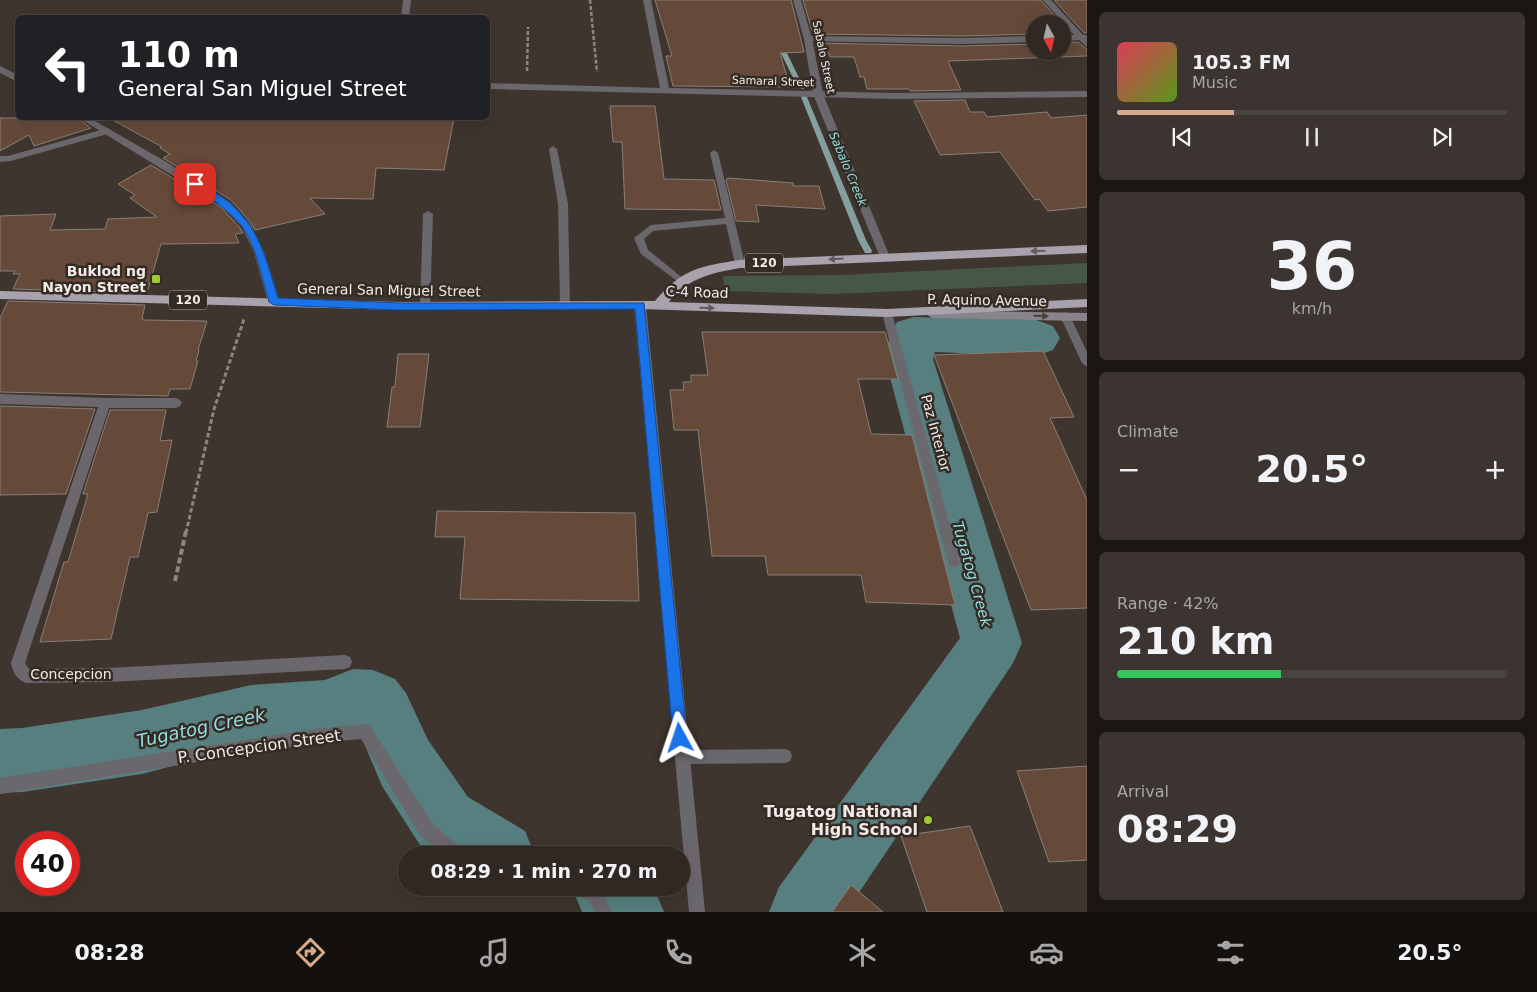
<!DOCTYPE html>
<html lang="en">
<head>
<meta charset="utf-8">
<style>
  :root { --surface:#2f2823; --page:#3b3430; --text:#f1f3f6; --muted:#a7a6a6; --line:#4a4441; --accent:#d6ab8b }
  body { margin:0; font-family:"DejaVu Sans",sans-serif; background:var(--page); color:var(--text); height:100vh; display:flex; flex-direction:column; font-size:19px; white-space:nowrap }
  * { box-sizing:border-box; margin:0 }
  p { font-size:16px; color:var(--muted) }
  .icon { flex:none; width:28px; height:28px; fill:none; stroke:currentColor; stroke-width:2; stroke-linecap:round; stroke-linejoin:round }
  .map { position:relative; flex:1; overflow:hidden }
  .sheet { display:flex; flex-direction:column; gap:12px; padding:12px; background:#1a1613; width:450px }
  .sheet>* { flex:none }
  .top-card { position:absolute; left:15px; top:15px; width:475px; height:105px; border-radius:8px; box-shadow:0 5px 20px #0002,0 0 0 1px var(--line); background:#202124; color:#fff; overflow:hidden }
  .needle { width:32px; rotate:172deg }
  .tools { position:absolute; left:1026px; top:15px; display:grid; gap:10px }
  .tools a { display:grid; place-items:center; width:45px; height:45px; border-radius:50%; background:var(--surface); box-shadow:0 5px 20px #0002,0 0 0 1px var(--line); font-size:25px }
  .speed { position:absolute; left:15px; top:831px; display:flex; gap:10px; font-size:25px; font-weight:700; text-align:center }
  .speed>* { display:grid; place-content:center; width:65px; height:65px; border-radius:50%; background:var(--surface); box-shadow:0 5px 20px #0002,0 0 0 1px var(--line); line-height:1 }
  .speed .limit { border:8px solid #d22; background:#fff; color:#111 }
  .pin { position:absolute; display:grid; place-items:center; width:42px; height:42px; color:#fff; margin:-21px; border-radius:10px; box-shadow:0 2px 8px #0006 }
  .me { position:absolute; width:55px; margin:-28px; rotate:355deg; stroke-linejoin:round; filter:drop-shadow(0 0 4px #0008) }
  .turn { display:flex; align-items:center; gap:18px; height:105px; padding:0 20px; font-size:22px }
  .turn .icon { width:65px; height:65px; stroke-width:2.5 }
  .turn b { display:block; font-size:35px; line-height:42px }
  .big { font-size:38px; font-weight:700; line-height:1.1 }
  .sheet .tile { flex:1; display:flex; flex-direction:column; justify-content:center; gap:8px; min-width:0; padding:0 18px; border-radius:8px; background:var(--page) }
  .sheet .dial { align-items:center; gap:0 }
  .dial b { font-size:65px; line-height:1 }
  .song { display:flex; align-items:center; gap:15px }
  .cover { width:60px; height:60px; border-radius:8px; background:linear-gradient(135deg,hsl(350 70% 55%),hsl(90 70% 35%)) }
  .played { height:5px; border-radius:2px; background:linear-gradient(90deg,var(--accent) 30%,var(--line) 30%) }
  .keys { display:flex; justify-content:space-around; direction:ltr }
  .heat { display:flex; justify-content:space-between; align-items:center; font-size:28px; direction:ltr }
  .charge { height:8px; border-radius:4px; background:linear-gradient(90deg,#34c759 42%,var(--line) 0) }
  .trip { position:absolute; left:398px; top:846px; width:292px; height:50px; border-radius:25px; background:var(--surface); box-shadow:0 5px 20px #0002,0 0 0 1px var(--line); font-weight:700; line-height:50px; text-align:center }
  .tabs { display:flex; height:80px; justify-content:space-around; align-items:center; background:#13100e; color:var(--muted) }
  .tabs .icon { width:35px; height:35px }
  .tabs .current { color:var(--accent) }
  .tabs b { font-size:22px; color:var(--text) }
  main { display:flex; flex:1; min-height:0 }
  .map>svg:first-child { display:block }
  .green { fill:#465845 }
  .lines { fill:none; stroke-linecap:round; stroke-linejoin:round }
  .stream { fill:#859f9f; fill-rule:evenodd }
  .river { fill:#577f80; fill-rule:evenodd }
  .building { fill:#654a3a; stroke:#8a7e77 }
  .path-far2 { stroke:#8e8581; stroke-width:2.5; stroke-dasharray:4 2; stroke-linecap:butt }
  .path-far1 { stroke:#8e8581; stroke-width:3; stroke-dasharray:4.5 2.5; stroke-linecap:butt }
  .path { stroke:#8e8581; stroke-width:4; stroke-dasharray:6 3; stroke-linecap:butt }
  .service { fill:#6b686d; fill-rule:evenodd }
  .pedestrian { fill:#6b686d; fill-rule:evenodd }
  .minor { fill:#6b686d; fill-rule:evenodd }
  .tertiary { fill:#6b686d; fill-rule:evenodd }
  .secondary { fill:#88848b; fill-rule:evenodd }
  .trunk { fill:#a8a2ac; fill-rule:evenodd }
  .oneway { fill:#625b5b }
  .oneway2 { fill:#49413e }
  .route { fill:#1a73e8; stroke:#114b97 }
  .poi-dot { fill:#9ccb32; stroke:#342b25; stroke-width:2 }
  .labels { text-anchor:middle; stroke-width:5; stroke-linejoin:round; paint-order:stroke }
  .far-street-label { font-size:11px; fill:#f1eae7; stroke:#342b25 }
  .far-water-label { font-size:12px; font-style:italic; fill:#91dddf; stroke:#342b25 }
  .shield { fill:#342b25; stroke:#b8b1ad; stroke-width:1 }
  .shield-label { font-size:12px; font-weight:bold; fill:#f1eae7 }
  .poi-label { font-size:14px; font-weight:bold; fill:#f1eae7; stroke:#342b25; text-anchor:end }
  .street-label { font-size:14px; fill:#f1eae7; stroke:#342b25 }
  .water-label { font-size:15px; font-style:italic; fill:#91dddf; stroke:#342b25 }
  .near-street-label { font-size:16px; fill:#f1eae7; stroke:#342b25 }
  .near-poi-label { font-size:16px; font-weight:bold; fill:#f1eae7; stroke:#342b25; text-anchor:end }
  .near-water-label { font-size:18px; font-style:italic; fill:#91dddf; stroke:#342b25 }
</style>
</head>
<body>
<main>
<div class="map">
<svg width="1087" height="912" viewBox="0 0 1087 912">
  <rect width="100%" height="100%" fill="#3f352f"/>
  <path class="green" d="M1087 263V283L832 294 725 291 723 276 841 275Z"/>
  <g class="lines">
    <path class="stream" d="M779 41 782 43 804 88 803 89 798 88 776 43Z
      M804 95 807 97 866 240 872 251 871 253H865L858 240 801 97Z
      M908 320 911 321 918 334 917 336H911L904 323Z"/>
    <path class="river" d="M914 317 1036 320 1053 326 1060 338 1053 350 1036 356 935 352 933 359 1022 643 1013 663 846 912H769L779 887 960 638 885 359 890 334 897 322Z
      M353 669 373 670 395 679 406 693 428 740 468 797 525 831 535 855H437L420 845 382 786 361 736 357 729 325 740 251 745 142 774 22 792 0 793V729L22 728 142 710 251 685 325 680Z
      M607 853 612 855H602Z
      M497 888H505L501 889Z
      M572 888H654L664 912H582Z"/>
  </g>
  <path class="building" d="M655 0H791L804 52 780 53 790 87 673 86 666 56H672Z
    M803 0H1041L1062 24H1035V34L962 36 813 34Z
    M1054 0H1087V33H1084Z
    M1078 42 1087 49V56L948 61 961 90 910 91 909 89H867L864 77H860L854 57H830L828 52H817L815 43 962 46 1035 44V51H1062V43Z
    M965 100 970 112H984L987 117 1047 112 1051 118 1087 115V207L1048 211 1039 199 1035 200 1000 152 940 155 914 101Z
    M610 106H655L664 179 714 180 721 210 625 209 622 142H613Z
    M0 118H77L91 128 34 146 29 135 0 151Z
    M109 118H454L444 170 376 168 373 199 310 198 325 214 255 230 252 224 231 200 163 158 170 154 160 148 162 147Z
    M151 165 221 207 240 228 243 233 235 234 239 243 161 244 147 293 13 289 20 274H13L15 271H0V216L56 214 50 230 105 229 108 219 157 217 130 198 135 195 118 184Z
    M728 178 793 183V186H819L825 209 756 205 759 222 736 221 726 180Z
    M8 301 145 305 142 319 144 320 207 321 198 350H199L196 361H198L190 389H170L168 396 0 392V318Z
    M702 332H885L898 379H858L871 434 912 435 955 605 866 602 861 575H768L765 556H712L698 430H674L670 390H684L683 382H691V375H708Z
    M1043 351 1074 417 1050 418 1087 500V608L1031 610 934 355Z
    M398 354H429L420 427H387L392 387H395Z
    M0 406 95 409 66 494 0 495Z
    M110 410H166L160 441 172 440 157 512 148 513 138 557H130L111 639 40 642 64 562H68L88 494H83Z
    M437 511 635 513 639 601 460 599 465 537H435Z
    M1087 766V860L1049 862 1017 771Z
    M970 826 1003 912H927L901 836Z
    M851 885 883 912H832Z"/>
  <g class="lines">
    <path class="path-far2" d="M590 0 597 72
      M527 71 528 27"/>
    <path class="path-far1" d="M186 533 214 409 244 319"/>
    <path class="path" d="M175 581 186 531"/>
    <path class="service" d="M108 128 112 131 111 133 11 161 0 162V156H8Z
      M553 146 557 149 568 204 570 306 565 310 560 306 558 204 549 149Z
      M714 150 718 153 745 264 740 267 735 264 726 224 653 231 644 239 648 250 684 279 686 281 684 283 681 284 641 254 634 238 651 225 725 218 710 153Z
      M428 211 433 214 430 306 425 310 420 306 423 214Z
      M887 309 892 313 960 562 958 566 954 567 950 566 948 562 882 313Z
      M1065 312 1070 316 1087 352V367L1082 363 1060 316Z
      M785 749 790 751 792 756 790 761 785 763 682 764 677 762 675 757 677 752 682 750Z"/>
    <path class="pedestrian" d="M365 724 370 726 432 823 462 849 464 855H444L420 835 361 739 315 743 0 794V778L315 729Z
      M572 888 601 889 612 912H595L589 901 574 894Z"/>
    <path class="minor" d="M403 0H411L409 18H401Z
      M643 0H651L669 88 894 93 1087 91V97L894 99 488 89V83L660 88Z
      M1043 0H1051L1083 35H1087V47L1079 40 1062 41V35H1074Z
      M808 36 962 38 1035 36V42L962 44 805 41V37Z
      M0 66 18 75V82L0 73Z
      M79 118H90L168 163 230 202 251 225 264 252 280 302 278 305H270L268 302 254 252 242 227 222 206Z
      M0 394 105 398H176L180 400 182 403 180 406 176 408H109L25 663 29 669 109 668 345 655 350 657 352 662 350 667 345 669 109 682 26 683C16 679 13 672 11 663L98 407 0 404Z"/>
    <path class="tertiary" d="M793 0H801L812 39 823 94 890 257 889 260 885 261 880 257 813 94 804 39Z
      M640 301 646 305 705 912H689L634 305Z"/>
    <path class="secondary" d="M932 310 1087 313V321L932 318 926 314Z"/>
    <path class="trunk" d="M1087 245V253L740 268C711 273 688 278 669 302L887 309 1087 299V307L887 317 640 309 400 310 0 299V291L400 302 655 301C682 269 700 266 740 260Z"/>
  </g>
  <defs><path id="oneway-solid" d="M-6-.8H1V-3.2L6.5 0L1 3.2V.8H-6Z" transform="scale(1.25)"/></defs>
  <g class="oneway">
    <use href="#oneway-solid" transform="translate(1038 251) rotate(178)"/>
    <use href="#oneway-solid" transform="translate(836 259) rotate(177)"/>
    <use href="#oneway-solid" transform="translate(707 308) rotate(2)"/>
  </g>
  <use class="oneway2" href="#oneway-solid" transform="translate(1041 316) rotate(1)"/>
  <path class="route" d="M195 181C203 184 209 189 216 193 258 221 264 253 278 298L400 303H644L687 738 685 743 680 745 675 743 673 738 635 309 400 310 274 305 269 302C262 279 256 243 241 225 227 209 210 198 192 186V182Z"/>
  <g class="poi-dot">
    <rect x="151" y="274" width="10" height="10" rx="2.5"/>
    <circle cx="928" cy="820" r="5"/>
  </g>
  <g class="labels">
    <g class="far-street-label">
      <text transform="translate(824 57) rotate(78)" y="4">Sabalo Street</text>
      <text transform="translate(773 81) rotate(2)" y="4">Samaral Street</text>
    </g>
    <g class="far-water-label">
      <text transform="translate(848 169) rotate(67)" y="4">Sabalo Creek</text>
    </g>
    <g class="shield">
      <rect x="745" y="253.5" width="38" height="19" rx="4"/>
      <rect x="169" y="290.5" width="38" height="19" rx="4"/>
    </g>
    <g class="shield-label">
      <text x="764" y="267">120</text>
      <text x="188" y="304">120</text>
    </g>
    <g class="poi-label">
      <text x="146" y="276">Buklod ng<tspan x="146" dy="16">Nayon Street</tspan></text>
    </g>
    <g class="street-label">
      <text transform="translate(389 290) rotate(1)" y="5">General San Miguel Street</text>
      <text transform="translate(697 292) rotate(2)" y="5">C-4 Road</text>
      <text transform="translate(987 300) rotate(1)" y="5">P. Aquino Avenue</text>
      <text transform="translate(936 433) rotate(75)" y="5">Paz Interior</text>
      <text x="71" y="679">Concepcion</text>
    </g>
    <g class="water-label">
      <text transform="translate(972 574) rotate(74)" y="5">Tugatog Creek</text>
    </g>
    <g class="near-street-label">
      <text transform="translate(259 746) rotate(-8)" y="6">P. Concepcion Street</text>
    </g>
    <g class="near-poi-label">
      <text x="918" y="817">Tugatog National<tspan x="918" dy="18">High School</tspan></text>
    </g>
    <g class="near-water-label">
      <text transform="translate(201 728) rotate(-12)" y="6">Tugatog Creek</text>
    </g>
  </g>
</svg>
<div class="tools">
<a><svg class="needle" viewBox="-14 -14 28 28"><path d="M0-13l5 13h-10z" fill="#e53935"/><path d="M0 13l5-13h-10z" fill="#a7a6a6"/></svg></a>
</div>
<div class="speed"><div class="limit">40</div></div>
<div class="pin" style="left:195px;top:184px;background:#d93025"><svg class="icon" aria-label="arrive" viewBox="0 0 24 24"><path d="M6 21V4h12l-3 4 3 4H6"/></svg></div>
<svg class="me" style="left:680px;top:738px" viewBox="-20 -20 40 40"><path d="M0-17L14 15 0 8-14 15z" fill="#1a73e8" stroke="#fff" stroke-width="4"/></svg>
<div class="trip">08:29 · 1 min · 270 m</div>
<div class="top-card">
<div class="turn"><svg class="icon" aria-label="left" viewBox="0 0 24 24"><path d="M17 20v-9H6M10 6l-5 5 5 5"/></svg><div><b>110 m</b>General San Miguel Street</div></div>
</div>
</div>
<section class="sheet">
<div class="tile">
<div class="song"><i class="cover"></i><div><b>105.3 FM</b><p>Music</p></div></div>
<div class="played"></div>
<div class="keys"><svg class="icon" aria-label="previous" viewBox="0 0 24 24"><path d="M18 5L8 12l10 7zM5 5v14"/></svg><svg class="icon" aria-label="pause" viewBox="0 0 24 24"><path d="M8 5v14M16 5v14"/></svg><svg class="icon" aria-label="next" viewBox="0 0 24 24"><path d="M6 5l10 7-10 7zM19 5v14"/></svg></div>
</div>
<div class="tile dial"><b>36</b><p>km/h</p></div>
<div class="tile"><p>Climate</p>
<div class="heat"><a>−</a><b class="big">20.5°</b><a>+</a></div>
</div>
<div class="tile"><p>Range · 42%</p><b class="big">210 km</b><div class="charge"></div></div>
<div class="tile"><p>Arrival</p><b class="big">08:29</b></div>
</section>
</main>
<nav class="tabs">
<b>08:28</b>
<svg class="icon current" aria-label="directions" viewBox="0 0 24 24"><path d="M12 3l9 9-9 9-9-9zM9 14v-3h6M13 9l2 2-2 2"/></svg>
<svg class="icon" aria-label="music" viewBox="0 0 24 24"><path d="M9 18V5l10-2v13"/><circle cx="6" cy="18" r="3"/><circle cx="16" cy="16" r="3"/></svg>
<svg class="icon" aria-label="phone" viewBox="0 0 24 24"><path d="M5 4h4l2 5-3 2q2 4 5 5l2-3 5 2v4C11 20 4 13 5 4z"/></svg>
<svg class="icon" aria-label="climate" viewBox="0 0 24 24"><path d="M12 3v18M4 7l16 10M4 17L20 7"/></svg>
<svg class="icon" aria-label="car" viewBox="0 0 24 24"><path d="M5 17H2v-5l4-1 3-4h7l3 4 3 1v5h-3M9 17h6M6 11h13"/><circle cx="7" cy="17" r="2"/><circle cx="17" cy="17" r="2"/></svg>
<svg class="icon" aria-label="filters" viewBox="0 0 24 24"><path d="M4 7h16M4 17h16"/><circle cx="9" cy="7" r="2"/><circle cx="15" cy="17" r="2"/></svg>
<b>20.5°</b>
</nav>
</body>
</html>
